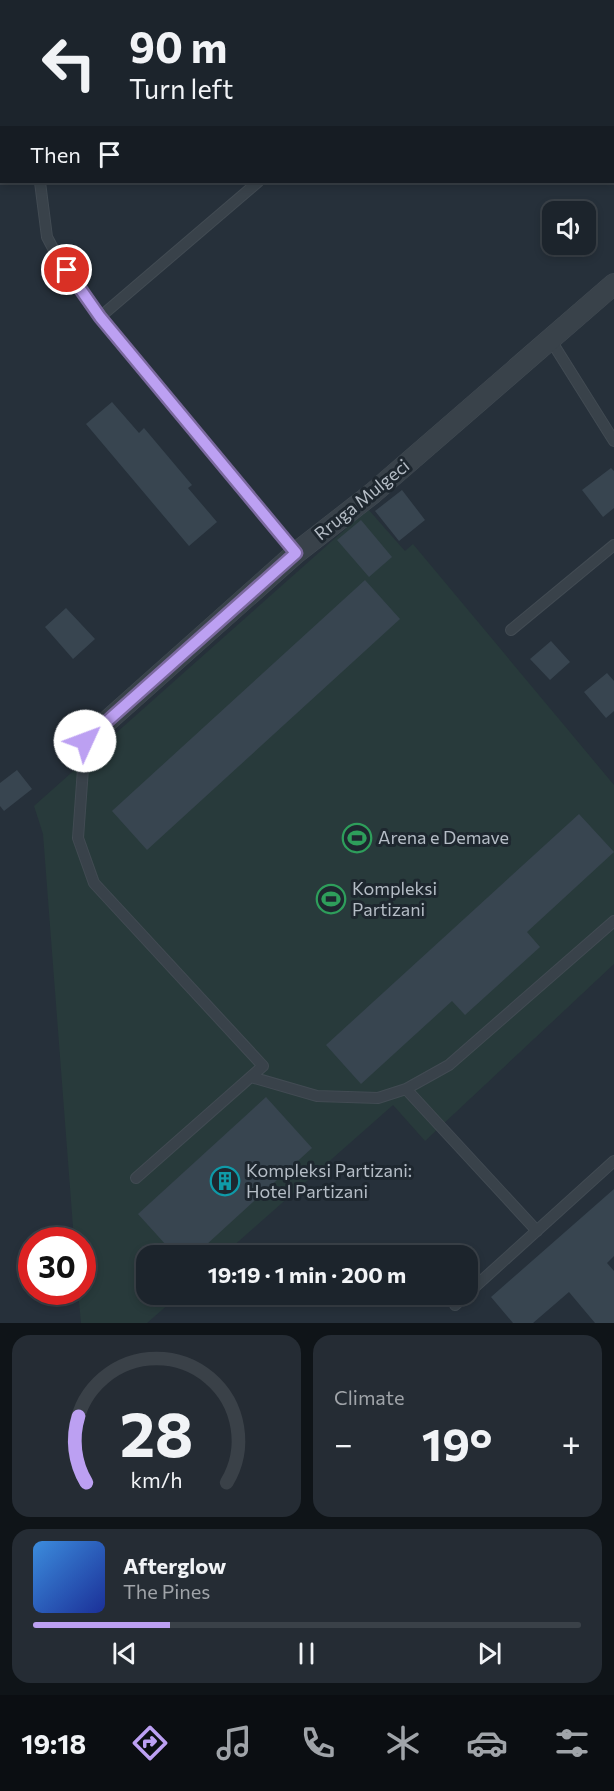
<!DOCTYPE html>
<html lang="en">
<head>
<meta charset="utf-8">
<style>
  :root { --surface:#1c242c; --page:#252c34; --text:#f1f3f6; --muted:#a0a4a9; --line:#3a4148; --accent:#bca0f2 }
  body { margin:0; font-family:Commissioner,sans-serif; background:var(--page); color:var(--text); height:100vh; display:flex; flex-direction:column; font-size:22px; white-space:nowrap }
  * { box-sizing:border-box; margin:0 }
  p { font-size:20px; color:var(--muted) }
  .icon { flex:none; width:33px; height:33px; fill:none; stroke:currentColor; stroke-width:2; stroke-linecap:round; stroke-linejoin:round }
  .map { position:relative; height:1323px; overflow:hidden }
  .panel { display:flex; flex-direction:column; gap:12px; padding:12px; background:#0f1418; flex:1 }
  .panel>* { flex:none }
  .guide { position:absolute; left:0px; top:0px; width:615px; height:183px; box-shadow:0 3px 9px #0003,0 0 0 2px var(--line); background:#1c242c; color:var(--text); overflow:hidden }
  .buttons { position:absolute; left:542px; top:201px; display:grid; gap:12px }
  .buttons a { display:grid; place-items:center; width:54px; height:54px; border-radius:12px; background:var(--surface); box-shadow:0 3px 9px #0003,0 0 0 2px var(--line); font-size:30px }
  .speed { position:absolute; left:18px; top:1227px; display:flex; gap:12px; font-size:30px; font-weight:700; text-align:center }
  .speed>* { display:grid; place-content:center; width:78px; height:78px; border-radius:50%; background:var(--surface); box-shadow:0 3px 9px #0003,0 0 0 2px var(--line); line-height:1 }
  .speed .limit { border:9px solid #d22; background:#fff; color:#111 }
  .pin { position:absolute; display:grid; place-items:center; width:51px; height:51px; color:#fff; margin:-26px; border:3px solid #fff; border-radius:50%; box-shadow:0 2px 6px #0007 }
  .me { position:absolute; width:66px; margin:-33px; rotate:47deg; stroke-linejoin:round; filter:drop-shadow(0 0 4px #0008) }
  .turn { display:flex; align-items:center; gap:21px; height:126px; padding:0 30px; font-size:27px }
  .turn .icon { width:78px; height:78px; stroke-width:2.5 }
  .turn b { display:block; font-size:42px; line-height:51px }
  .then { display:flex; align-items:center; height:57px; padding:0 30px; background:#0003; gap:12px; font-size:22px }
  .big { font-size:45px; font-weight:700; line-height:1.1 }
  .panel .card { flex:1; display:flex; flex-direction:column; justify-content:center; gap:9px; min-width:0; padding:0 21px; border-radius:18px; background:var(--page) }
  .panel .dial { align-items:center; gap:0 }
  .dial svg { height:156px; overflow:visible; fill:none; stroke:var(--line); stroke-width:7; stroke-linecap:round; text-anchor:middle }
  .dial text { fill:var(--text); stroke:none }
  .song { display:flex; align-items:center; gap:18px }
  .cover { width:72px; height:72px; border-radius:9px; background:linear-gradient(135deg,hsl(210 70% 55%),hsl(230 70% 35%)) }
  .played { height:6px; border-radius:3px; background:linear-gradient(90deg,var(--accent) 25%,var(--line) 25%) }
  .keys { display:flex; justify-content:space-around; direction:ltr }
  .heat { display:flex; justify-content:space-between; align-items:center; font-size:33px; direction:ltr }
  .panel .tiles { flex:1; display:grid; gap:12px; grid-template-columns:1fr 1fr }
  .card:last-child { grid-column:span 2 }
  .trip { position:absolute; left:136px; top:1245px; width:342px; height:60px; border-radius:18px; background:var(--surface); box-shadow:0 3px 9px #0003,0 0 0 2px var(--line); font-weight:700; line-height:60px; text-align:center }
  .tabs { display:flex; height:96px; justify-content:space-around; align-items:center; background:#0b0e12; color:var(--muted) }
  .tabs .icon { width:42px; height:42px }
  .tabs .on { color:var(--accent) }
  .tabs b { font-size:27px; color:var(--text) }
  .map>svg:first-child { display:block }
  .green { fill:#283a3b }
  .building { fill:#384550 }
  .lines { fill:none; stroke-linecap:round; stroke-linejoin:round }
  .lane-casing { stroke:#424b53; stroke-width:12 }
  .street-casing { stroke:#424b53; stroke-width:22 }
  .lane { stroke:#39424a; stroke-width:10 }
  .street { stroke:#39424a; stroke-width:21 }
  .route-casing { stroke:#7a689d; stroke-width:15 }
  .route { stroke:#bca0f2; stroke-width:10 }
  .labels { text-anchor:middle; stroke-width:6; stroke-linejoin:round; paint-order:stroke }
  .street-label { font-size:18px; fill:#b5bdc6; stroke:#1e272f }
  .poi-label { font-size:18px; fill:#b5bdc6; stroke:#1e272f; text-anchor:start }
</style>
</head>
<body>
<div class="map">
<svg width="614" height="1323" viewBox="0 0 614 1323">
  <rect width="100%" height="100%" fill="#26303a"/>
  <path class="green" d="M368 509 405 551 413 544 614 785V964L425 1141 393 1105 223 1255 147 1256V1294L179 1295 147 1323H81L78 1292H82V1240H74L43 834 34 806Z"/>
  <path class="building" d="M112 402 139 433 144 428 192 485 188 488 217 522 189 546 86 424Z
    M611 468 614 471V508L603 517 582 490Z
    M402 490 425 520 399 541 375 511Z
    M361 520 392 557 369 577 337 540Z
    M365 580 400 619 147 850 112 811Z
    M66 608 95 639 73 659 45 627Z
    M551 641 570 662 550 680 530 659Z
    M607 673 614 681V711L606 718 584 692Z
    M17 770 32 789 4 811 0 806V783Z
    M579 814 614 852 527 932 540 947 465 1015 452 1001 361 1084 326 1045Z
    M266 1097 312 1148 194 1256H176L138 1214Z
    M614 1189V1256L607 1263 614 1271V1323H595L569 1292 533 1323H513L491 1297Z"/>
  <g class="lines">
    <g class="lane-casing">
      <path id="lane" d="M20 0V2
        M247 0 249 2
        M200 2 202 0
        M463 2 464 0
        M40 182 47 237 56 254 100 317 296 553
        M100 317 258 182
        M550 339 614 441
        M511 630 614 545
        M85 741 78 838 94 883 263 1066 136 1178
        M251 1077 317 1096 378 1098 406 1089 449 1065 614 921
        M406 1089 537 1231
        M468 1293 614 1161
        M455 1305 467 1294"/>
    </g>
    <g class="street-casing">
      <path id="street" d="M85 741 296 553 373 493 614 284"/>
    </g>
    <use href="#lane" class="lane"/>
    <use href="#street" class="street"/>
  </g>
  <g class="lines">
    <g class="route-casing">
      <path id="route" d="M67 270 100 317 296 553 85 741"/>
    </g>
    <use href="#route" class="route"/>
  </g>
  <defs>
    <g id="stadium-ring" transform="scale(1.5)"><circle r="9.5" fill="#1e272f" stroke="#2e9e5b" stroke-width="1.5"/><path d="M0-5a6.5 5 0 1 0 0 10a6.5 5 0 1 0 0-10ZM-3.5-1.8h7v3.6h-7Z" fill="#2e9e5b"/></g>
    <g id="building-ring" transform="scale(1.5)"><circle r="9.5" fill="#1e272f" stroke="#0f9aa8" stroke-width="1.5"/><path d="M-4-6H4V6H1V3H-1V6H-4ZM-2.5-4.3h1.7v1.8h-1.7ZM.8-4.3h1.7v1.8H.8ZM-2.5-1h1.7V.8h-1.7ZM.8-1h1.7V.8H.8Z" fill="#0f9aa8"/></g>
  </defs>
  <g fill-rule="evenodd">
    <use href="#stadium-ring" x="357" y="838"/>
    <use href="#stadium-ring" x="331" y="899"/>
    <use href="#building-ring" x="225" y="1181"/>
  </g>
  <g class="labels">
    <g class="street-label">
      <text transform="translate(362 500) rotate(-39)" y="6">Rruga Mulgeci</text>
    </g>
    <g class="poi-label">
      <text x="378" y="844">Arena e Demave</text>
      <text x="352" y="895">Kompleksi<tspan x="352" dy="21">Partizani</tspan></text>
      <text x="246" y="1177">Kompleksi Partizani:<tspan x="246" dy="21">Hotel Partizani</tspan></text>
    </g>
  </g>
</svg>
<div class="buttons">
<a><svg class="icon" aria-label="sound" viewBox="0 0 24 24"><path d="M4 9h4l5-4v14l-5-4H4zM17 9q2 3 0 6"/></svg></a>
</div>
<div class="speed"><div class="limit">30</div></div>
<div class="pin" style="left:67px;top:270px;background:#d93025"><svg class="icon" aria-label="arrive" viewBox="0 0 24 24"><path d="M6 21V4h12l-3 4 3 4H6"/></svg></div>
<svg class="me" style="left:85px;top:741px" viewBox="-20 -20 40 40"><circle r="19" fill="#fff"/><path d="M0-13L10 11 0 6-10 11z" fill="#bca0f2"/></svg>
<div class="trip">19:19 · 1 min · 200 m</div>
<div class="guide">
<div class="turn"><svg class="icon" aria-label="left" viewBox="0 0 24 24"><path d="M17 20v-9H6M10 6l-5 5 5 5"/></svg><div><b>90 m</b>Turn left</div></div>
<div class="then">Then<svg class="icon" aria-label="arrive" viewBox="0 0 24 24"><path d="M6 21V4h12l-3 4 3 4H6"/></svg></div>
</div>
</div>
<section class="panel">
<div class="tiles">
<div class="card dial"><svg viewBox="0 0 100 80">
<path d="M14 69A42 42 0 1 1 86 69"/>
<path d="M14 69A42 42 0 0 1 10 35" stroke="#bca0f2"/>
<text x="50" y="56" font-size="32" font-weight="700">28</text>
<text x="50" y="72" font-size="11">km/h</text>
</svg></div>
<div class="card"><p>Climate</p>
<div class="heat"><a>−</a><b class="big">19°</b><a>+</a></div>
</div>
<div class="card">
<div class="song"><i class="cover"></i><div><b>Afterglow</b><p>The Pines</p></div></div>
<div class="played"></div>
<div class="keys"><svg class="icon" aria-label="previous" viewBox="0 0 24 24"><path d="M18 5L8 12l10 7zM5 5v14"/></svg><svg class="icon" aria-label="pause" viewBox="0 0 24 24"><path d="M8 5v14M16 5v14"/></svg><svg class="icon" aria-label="next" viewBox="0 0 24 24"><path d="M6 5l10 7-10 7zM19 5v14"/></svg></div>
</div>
</div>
</section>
<nav class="tabs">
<b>19:18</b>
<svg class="icon on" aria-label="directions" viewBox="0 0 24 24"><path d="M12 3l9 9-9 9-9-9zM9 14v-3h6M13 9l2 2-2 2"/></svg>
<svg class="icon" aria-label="music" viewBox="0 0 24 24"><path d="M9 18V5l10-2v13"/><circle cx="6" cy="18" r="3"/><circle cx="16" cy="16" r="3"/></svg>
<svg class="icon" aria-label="phone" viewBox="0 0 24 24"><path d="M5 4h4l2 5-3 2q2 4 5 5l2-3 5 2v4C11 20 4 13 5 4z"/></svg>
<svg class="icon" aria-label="climate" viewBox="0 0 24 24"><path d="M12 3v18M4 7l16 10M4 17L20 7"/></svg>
<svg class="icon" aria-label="car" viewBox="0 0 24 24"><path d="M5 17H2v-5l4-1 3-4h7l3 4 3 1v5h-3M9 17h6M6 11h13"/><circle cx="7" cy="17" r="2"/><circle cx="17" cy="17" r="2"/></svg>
<svg class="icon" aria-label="filters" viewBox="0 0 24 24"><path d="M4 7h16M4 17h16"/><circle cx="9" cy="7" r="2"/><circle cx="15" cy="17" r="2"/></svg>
</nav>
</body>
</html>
